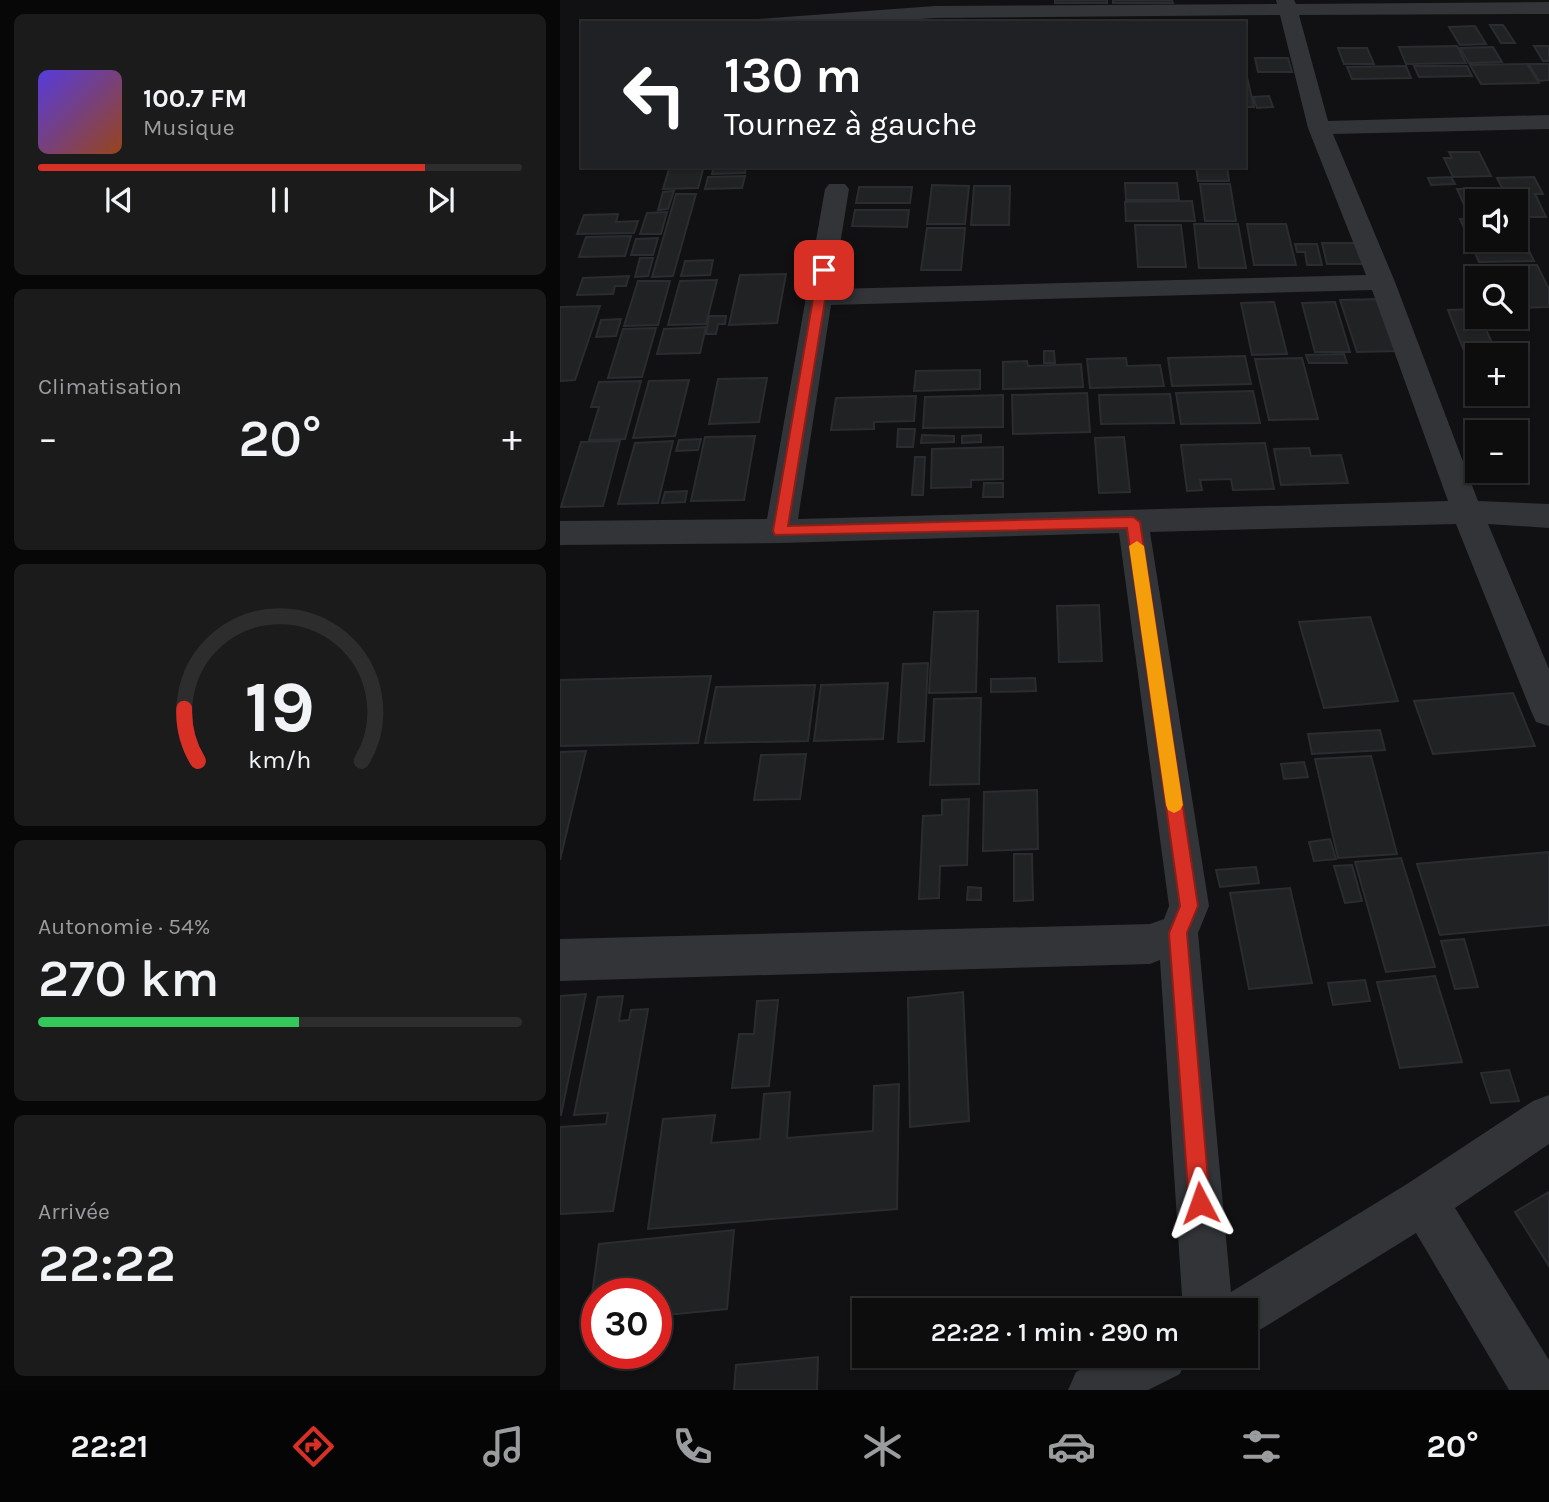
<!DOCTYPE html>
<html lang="fr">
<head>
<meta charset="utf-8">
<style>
  :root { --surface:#0d0d0e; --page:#1b1b1c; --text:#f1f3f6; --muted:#9a9c9e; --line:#2d2d2e; --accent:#d93025 }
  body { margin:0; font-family:Karla,sans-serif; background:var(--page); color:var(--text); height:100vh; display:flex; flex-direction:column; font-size:26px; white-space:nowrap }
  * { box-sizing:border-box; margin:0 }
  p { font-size:23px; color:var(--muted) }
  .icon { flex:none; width:38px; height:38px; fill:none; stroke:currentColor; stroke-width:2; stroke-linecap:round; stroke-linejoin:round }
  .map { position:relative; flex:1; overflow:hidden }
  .side { display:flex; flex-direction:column; gap:14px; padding:14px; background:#070708; width:560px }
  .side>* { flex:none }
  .hud { position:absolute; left:21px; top:21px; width:665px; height:147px; border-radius:0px; box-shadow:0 2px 5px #0004,0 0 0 2px var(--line); background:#202124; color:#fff; overflow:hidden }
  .fabs { position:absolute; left:905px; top:189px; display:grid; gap:14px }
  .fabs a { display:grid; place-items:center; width:63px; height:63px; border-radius:0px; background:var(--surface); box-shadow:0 2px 5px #0004,0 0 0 2px var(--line); font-size:35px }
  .speed { position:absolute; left:21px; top:1278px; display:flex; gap:14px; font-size:35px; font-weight:700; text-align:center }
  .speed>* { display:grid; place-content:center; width:91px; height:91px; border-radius:50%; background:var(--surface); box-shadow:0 2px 5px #0004,0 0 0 2px var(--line); line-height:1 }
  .speed .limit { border:10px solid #d22; background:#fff; color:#111 }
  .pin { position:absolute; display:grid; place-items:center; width:60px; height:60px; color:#fff; margin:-30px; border-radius:14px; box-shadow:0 4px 10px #0006 }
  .me { position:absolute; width:77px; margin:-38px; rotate:356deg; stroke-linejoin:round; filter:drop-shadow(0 0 5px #0008) }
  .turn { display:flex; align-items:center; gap:24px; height:147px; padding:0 28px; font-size:32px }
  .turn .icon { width:91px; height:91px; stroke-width:2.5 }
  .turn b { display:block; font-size:49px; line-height:60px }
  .big { font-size:52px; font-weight:600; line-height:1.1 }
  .side .card { flex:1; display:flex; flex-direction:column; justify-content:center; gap:10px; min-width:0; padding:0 24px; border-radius:10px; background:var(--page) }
  .side .dial { align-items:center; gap:0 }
  .dial svg { height:182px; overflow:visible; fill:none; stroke:var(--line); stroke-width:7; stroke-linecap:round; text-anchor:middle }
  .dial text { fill:var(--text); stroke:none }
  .song { display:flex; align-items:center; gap:21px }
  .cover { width:84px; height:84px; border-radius:10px; background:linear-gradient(135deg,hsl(250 70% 55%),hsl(20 70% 35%)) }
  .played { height:7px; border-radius:4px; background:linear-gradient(90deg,var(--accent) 80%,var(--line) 80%) }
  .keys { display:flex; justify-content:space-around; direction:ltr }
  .heat { display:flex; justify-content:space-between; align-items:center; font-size:38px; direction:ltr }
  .charge { height:10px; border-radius:5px; background:linear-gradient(90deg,#34c759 54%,var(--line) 0) }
  .trip { position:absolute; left:292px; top:1298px; width:406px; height:70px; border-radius:0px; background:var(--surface); box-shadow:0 2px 5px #0004,0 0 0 2px var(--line); font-weight:600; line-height:70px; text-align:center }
  .dock { display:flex; height:112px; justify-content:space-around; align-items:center; background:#050506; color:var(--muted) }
  .dock .icon { width:49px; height:49px }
  .dock .current { color:var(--accent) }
  .dock b { font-size:32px; color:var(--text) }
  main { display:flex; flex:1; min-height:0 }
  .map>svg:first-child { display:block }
  .building { fill:#212224; stroke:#2b2c2f; stroke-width:2 }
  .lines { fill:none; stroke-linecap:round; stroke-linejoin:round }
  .minor { fill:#323438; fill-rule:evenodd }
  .route { fill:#d93025; stroke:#8d1f18; stroke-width:2 }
  .slow { fill:#f59e0b }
</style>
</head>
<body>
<main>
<section class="side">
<div class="card">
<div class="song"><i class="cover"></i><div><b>100.7 FM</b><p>Musique</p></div></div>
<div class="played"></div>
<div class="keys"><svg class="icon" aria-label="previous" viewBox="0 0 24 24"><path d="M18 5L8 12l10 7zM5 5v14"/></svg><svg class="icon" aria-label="pause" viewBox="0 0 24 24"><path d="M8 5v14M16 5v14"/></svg><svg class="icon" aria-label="next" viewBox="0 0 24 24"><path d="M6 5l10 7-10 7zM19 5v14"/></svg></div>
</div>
<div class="card"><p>Climatisation</p>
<div class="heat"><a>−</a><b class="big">20°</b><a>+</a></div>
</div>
<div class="card dial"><svg viewBox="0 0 100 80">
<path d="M14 69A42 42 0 1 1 86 69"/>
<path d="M14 69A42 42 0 0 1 8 46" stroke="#d93025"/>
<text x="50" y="56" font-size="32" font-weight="700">19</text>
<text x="50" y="72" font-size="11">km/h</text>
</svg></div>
<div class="card"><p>Autonomie · 54%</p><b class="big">270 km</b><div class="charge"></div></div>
<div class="card"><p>Arrivée</p><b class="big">22:22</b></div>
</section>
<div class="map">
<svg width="989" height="1390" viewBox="0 0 989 1390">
  <rect width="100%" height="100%" fill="#111113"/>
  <path class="building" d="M495 0H547V3H495Z
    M553 0H612L613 3H553Z
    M930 25H943L955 43H941Z
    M915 26 926 44 900 45 889 27Z
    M897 46 906 63 846 64 839 47Z
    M974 46H989V61H983Z
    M933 47 942 62 909 63 900 48Z
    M778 48H807L814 64H784Z
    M695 58H728L732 72H698Z
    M967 64 979 83 921 84 910 65Z
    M969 64H989V80L979 81Z
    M846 66 851 78 792 79 787 67Z
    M854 66H907L912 76 859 77Z
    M684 77H687L694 107H684Z
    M709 96 713 107 697 108 693 97Z
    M889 152H919L931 176 893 177 884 158H892Z
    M110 166H144L138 188 103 189Z
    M154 166H186L185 173 152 174Z
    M636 166H667L669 181H638Z
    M185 176 182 188 145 189 148 177Z
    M891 177 895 184 871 185 868 178Z
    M974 177 983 194H975L986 217H957L956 201H949L937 178Z
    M565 183H617L619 200H566Z
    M640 184H670L676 221H645Z
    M372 185 409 186 405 224H367Z
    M414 186H450L449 225H411Z
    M299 187H352L350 203H296Z
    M897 189H939L945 201H917V216H909Z
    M114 191 108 209 98 210 103 192Z
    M116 194H136L113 276 92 277Z
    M632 201 635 221H566L565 202Z
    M295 210H349L347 227 292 226Z
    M107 212 101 234H80L87 213Z
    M58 214 56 222 78 221 74 233 17 234 24 215Z
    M900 219H917V240H956V224L974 261 919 262Z
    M634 224H678L686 268H639Z
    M687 224H726L736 265H694Z
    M575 225H621L626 267H578Z
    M367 228H405L401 270H361Z
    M71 236 65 256 19 257 26 237Z
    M98 238 93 255H71L76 239Z
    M762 243H799L805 264H767Z
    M735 244H757L762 265H747L745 252H737Z
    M80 258H93L88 276 75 277Z
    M153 260 150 275 121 276 125 261Z
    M939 265H977L989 289V307L959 308 956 300V278H945Z
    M226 274 217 323 169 325 180 275Z
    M69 276 66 286H55L53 294 17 295 23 278Z
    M157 280 146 324 108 325 120 281Z
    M78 281H110L98 325 64 326Z
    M819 299 837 351 797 352 780 300Z
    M714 302 727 354 692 355 681 303Z
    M775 302 790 352H755L742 303Z
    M40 306 15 380 0 381V307Z
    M917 309V317H921L937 355H917V361H908L888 310Z
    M149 316H166L165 324H158L156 334H146Z
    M61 319 56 336 36 337 41 320Z
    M146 327 140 353 97 354 104 329Z
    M96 328 82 377 48 378 63 329Z
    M484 351H494L495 363H484Z
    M784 354 787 363H749L746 355Z
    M685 356 691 384 612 386 608 358Z
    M566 358 567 366 600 365 604 386 530 388 527 359Z
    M742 358 758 419 709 420 695 359Z
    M467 361 468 366 521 364 523 387 443 389V362Z
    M420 370V389L354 391 356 371Z
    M207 378 199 422 149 424 158 379Z
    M129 380 115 436 73 438 89 381Z
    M81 381 65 439 29 440 39 407H31L39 382Z
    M693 391 700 423 621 424 616 393Z
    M527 393 530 432 453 434 452 395Z
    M610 394 614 423 541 424 539 395Z
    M443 395V427L363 428 365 397Z
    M356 396 354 421 314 422V429L271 430 276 398Z
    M338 429H355L353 447H337Z
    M362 435 394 436V442L361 443Z
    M421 435V442L402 443V436Z
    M195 436 184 500 131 501 145 437Z
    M564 437 570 492 539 493 535 438Z
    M141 439 138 450 116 451 119 440Z
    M60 441 43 506 1 507 21 442Z
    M113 441 98 503 58 504 75 443Z
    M705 443 714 489 673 490 671 479 640 480 642 490 627 491 621 445Z
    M443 447V479L411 480V487L371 488 372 449Z
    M749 448 751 456 781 455 788 483 721 485 714 449Z
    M355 457H365L363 495H352Z
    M424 483H443V497H423Z
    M127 491 125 502 102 503 105 492Z
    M539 605 542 661 499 662 497 606Z
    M418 611 416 692 369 693 374 612Z
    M810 617 838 701 764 708 739 622Z
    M368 663 364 741 338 742 343 664Z
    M151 676 138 743 0 746V680Z
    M475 678 476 691 431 692V679Z
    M328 683 323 739 254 741 261 685Z
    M255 685 248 741 145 743 156 687Z
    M953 693 975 746 873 754 854 701Z
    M421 698 419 784 370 785 374 699Z
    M820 730 825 750 752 754 748 734Z
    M26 751 0 860V752Z
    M246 754 240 799 194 800 201 755Z
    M811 756 837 854 778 858 755 759Z
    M744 762 748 777 724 779 721 764Z
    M477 790 478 849 423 851 424 792Z
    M409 799 407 865 380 866 379 898 359 899 363 816 382 815V800Z
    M770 839 776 859 754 861 749 842Z
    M989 852V925L880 935 857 864Z
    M454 854H472L473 900 454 901Z
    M841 858 875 967 826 972 795 862Z
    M792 865 802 901 785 903 774 866Z
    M696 867 699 883 660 887 656 870Z
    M408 887 421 888V900H407Z
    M730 888 752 983 689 989 670 893Z
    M904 939 918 987 895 989 881 941Z
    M875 976 902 1062 840 1068 817 982Z
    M805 980 810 1001 773 1005 768 983Z
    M403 992 409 1121 350 1127 348 998Z
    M26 994 1 1115H0V996Z
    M63 996 59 1021 69 1020 71 1010 88 1009 53 1211 0 1214V1127L46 1124 48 1113 14 1115 38 997Z
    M218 1000 209 1086 172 1088 179 1034H194L197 1001Z
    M949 1070 959 1101 931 1103 921 1073Z
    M339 1084 337 1209 88 1229 103 1119 155 1115 151 1143 200 1139 204 1094 230 1092 227 1138 313 1131 314 1086Z
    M989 1192V1266L955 1212Z
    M174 1230 167 1309 96 1316V1293H37V1323L28 1324 39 1244Z
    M258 1357 257 1390H174L176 1365Z"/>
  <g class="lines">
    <path class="minor" d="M716 0H734L736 4 989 2V14L739 15 768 121 989 115V129L773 134 835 282 918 501 989 504V528L928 524 989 669V726L976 722 971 711 896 524 590 532 649 906 638 933 671 1292 847 1184 973 1101 989 1095V1144L895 1208 989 1360V1390H949L856 1233 703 1328 686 1336V1311H623L600 960 590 964 0 981V939L590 924 604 919 609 906 559 533 221 543 0 545V521L207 519 265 189 269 184H285L289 189 273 289 806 275 748 128 720 15 375 18 298 23H195L198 19 375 6 717 4ZM812 290 888 501 238 519 271 305Z
      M548 1356H627L620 1374 588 1390H508L516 1372Z"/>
  </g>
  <path class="route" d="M264 266 270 270 228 526 573 517 580 522 638 906 627 933 650 1203 647 1210 640 1213 632 1210 629 1203 609 933 620 906 567 528 215 535 213 531 258 270Z"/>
  <path class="slow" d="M577 541 584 546 623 805 620 810 614 813 608 810 606 805 569 546Z"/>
</svg>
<div class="fabs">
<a><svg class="icon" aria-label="sound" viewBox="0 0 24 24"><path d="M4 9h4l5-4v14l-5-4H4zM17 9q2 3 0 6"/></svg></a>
<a><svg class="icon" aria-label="search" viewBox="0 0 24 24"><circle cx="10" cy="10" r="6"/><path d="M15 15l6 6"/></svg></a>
<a>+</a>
<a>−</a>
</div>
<div class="speed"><div class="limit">30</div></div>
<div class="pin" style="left:264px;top:270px;background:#d93025"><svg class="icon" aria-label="arrive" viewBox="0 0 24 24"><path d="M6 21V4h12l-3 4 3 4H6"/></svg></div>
<svg class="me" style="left:640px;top:1203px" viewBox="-20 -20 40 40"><path d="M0-17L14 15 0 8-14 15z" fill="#d93025" stroke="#fff" stroke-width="4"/></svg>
<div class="trip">22:22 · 1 min · 290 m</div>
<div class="hud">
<div class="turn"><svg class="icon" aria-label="left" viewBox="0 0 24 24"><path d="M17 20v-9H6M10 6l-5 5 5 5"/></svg><div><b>130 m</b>Tournez à gauche</div></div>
</div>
</div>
</main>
<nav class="dock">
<b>22:21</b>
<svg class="icon current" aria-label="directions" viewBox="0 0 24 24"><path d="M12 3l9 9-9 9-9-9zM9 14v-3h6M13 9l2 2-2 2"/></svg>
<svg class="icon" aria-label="music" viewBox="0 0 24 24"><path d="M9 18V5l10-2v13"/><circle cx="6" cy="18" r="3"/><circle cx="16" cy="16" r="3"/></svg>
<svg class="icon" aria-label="phone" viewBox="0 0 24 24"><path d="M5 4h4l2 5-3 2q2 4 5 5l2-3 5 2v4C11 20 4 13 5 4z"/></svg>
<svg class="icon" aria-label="climate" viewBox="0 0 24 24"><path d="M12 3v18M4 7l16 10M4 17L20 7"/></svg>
<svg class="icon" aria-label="car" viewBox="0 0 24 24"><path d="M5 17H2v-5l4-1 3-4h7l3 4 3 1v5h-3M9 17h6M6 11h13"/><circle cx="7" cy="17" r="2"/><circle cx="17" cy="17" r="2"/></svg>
<svg class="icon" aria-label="filters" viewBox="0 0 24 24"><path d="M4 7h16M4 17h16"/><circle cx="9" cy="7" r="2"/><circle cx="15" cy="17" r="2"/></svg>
<b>20°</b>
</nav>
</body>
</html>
